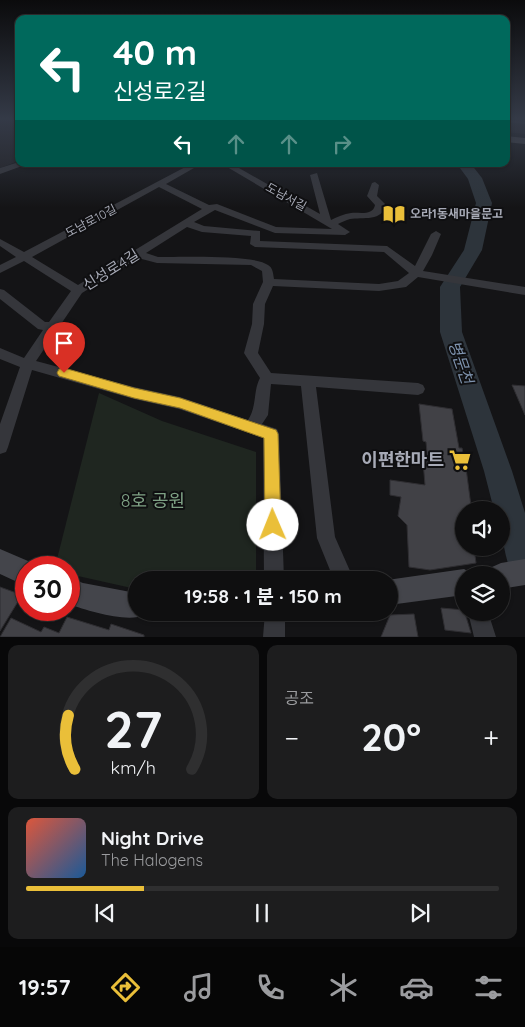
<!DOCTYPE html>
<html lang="ko">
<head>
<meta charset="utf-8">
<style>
  :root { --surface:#0f0f10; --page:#1d1d1e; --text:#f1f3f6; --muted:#9b9c9f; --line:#2f2f30; --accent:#eabf39 }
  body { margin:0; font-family:Quicksand,"Noto Sans KR",sans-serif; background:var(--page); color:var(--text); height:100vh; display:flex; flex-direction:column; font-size:19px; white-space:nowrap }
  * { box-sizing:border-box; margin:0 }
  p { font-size:16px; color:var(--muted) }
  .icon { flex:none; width:28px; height:28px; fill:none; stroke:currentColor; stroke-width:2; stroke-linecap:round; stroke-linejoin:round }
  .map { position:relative; height:637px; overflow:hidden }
  .panel { display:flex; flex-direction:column; gap:8px; padding:8px; background:#080809; flex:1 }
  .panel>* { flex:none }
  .top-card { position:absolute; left:15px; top:15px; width:495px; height:152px; border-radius:10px; box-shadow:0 1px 4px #0004,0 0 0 1px var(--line); background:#00695c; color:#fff; overflow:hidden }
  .tools { position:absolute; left:455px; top:501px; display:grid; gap:10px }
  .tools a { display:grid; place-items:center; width:55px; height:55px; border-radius:50%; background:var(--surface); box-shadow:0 1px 4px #0004,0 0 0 1px var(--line); font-size:25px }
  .speed { position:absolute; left:15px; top:556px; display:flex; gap:10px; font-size:25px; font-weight:700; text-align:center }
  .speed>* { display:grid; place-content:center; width:65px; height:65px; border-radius:50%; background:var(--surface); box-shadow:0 1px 4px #0004,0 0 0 1px var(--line); line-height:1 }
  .speed .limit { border:8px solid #d22; background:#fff; color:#111 }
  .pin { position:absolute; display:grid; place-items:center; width:42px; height:42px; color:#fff; margin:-51px -21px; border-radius:50% 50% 50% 0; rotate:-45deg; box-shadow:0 0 5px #0007 }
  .pin .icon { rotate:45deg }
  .me { position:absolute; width:55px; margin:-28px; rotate:359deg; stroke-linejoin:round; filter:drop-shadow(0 0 4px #0008) }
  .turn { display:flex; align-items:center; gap:18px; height:105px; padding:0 15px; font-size:22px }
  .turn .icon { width:65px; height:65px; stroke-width:2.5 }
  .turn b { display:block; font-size:35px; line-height:42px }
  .lanes { display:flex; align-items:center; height:48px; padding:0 15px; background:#0003; justify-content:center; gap:25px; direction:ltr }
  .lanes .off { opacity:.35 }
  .big { font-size:38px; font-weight:700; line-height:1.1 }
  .panel .tile { flex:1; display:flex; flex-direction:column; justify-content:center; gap:8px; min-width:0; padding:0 18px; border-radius:10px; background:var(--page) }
  .panel .dial { align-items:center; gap:0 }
  .dial svg { height:130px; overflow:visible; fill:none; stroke:var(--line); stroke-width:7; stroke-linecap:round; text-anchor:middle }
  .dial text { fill:var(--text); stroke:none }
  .song { display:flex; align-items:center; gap:15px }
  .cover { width:60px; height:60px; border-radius:8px; background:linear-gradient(135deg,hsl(10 70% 55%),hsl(210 70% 35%)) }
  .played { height:5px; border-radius:2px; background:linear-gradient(90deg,var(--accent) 25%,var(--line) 25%) }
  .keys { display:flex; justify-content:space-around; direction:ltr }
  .heat { display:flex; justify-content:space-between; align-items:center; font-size:28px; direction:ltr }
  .panel .tiles { flex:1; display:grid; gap:8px; grid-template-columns:1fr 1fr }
  .tile:last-child { grid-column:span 2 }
  .trip { position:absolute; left:128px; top:571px; width:270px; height:50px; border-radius:25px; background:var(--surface); box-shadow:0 1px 4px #0004,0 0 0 1px var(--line); font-weight:700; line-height:50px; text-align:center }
  .dock { display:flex; height:80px; justify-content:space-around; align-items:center; background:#060606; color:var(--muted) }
  .dock .icon { width:35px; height:35px }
  .dock .current { color:var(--accent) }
  .dock b { font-size:22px; color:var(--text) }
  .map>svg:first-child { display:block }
  .built { fill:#212023 }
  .green { fill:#1f2620 }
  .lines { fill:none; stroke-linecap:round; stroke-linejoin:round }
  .river { fill:#2d343b; fill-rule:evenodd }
  .building { fill:#414146; stroke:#2f2e32 }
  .lane { fill:#35363b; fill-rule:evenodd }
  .street { fill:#35363b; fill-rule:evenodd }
  .secondary { fill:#44454b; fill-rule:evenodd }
  .route { fill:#eabf39; stroke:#987c25 }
  .labels { text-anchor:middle; stroke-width:4; stroke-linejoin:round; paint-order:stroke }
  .far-street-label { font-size:12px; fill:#a7aab6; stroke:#0f0f11 }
  .far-poi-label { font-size:12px; font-weight:bold; fill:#a7aab6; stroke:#0f0f11; text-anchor:start }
  .street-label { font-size:15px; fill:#a7aab6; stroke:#0f0f11 }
  .water-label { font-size:16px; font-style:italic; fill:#7f94af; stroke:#0f0f11 }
  .near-poi-label { font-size:18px; font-weight:bold; fill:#a7aab6; stroke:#0f0f11; text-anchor:end }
  .near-park-label { font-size:18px; fill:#7ea084; stroke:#0f0f11 }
</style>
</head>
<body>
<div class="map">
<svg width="525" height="637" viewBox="0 0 525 637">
  <rect width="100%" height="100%" fill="#141416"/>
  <path class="built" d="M0 119H19V161L0 168Z
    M506 119H525V134L506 132Z"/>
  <path class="green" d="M99 393 162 421 256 452V580H136V589L69 574V568L55 567Z"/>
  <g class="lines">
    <path class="river" d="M457 164H471L482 178 492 203 482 250 460 287 462 332 512 471 525 513V582L513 578C504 555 501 534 501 510H494L484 471 440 332V287L464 250 476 203 468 179Z"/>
  </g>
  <path class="building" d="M512 385 525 386V415Z
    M419 404 452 409 459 448H462L466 468 471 506V510H464V548H474L476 563 430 570 409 567 407 525 398 516 401 497 390 495V480L425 485 423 461 428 462 426 442 423 441Z
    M0 587 22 595 0 631Z
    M441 608 464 610 471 633 445 630Z
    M414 614 418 637H381L390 615Z
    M67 617 109 630 111 624 144 635V637H0L11 618 41 632 44 627 59 633Z"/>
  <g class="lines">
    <path class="lane" d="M506 120 525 122V124L506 122Z"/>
    <path class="street" d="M19 162V164H23L22 166 0 174V168Z
      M191 164H201L166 184 209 205 217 204 276 227 332 229 222 164H232L320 214 310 175 317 173 331 220C337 217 344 214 351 213 360 212 373 216 375 205L367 196 372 183 375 182 379 185 377 196 385 204C384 222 362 217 350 219 346 220 342 222 338 224L350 232 345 235 275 233 215 210 194 222 204 226 260 231V241L387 246 415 266 431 234 436 231 441 234 432 255 423 271 525 287V295L418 277 406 287 379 291 273 286 265 304 264 324 258 353 271 373 418 383 423 385 425 389 423 393 418 395 316 387 335 537 354 580H334L317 538 301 386 271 384 268 415 262 424 277 429 279 434 284 580H264L263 438 179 409 134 399 32 370 8 447 6 452 0 454V424L20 367 0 359V348L24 358 43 330 38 329 0 299V289L4 290 45 322H49L71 291 24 261 0 273V265L16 257 0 246V239L24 252ZM159 187 202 209 78 285 32 257ZM187 227 202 232 251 236 250 244 255 247 384 252 409 273 398 281 379 284 274 279C273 273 273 268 268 265 253 254 180 257 158 257L146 253ZM138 258 157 263 251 265 262 271 263 282 253 304 252 324 244 353 260 378C253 391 257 407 248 420L180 397 134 387 36 361 82 293Z
      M265 612H285V637H263Z
      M468 612H488L496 637H474Z"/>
    <path class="secondary" d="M506 136 525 138V144L506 142Z
      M0 549 35 564 36 568H26V586L0 574Z
      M525 559V585L501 589V575H489L492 567 501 563Z
      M464 569 474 575H464V595L389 605V580H387Z
      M69 578 83 583 136 593V612H147L145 615C127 623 88 611 69 604Z"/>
  </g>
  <linearGradient id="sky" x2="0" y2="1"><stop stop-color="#0b0b0c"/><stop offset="0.57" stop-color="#343a47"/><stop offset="1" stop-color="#343a47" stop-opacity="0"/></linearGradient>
  <rect width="525" height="208" fill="url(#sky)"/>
  <path class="route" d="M64 368 134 388 180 398 276 430 278 434 281 525 279 531 273 534 267 531 265 525 264 438 180 408 134 398 59 376 57 373 59 369Z"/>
  <defs>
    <g id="library-bare" transform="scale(1.725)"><path d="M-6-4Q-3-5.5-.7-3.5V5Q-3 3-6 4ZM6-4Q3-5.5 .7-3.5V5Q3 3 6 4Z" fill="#eabf39" stroke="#0f0f11" stroke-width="2.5" paint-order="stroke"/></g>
    <g id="supermarket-bare" transform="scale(1.725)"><path d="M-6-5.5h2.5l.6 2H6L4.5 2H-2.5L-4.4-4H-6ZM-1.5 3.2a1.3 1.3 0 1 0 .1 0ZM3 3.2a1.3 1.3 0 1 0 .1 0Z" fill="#eabf39" stroke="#0f0f11" stroke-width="2.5" paint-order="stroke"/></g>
  </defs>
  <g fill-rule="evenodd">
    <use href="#library-bare" x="394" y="214"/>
    <use href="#supermarket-bare" x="460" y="460"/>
  </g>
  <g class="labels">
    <g class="far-street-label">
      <text transform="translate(286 197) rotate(29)" y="4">도남서길</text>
      <text transform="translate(91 221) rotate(-28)" y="4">도남로10길</text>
    </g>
    <g class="far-poi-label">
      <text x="410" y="218">오라1동새마을문고</text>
    </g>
    <g class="street-label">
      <text transform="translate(111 270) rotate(-32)" y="5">신성로4길</text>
    </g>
    <g class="water-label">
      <text transform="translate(461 362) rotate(71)" y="6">병문천</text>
    </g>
    <g class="near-poi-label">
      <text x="444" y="466">이편한마트</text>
    </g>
    <g class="near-park-label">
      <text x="153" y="507">8호 공원</text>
    </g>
  </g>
</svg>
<div class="tools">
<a><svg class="icon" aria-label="sound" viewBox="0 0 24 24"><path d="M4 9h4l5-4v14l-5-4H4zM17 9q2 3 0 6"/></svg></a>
<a><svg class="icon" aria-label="layers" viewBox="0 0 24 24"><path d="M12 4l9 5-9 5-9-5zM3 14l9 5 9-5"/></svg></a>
</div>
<div class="speed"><div class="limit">30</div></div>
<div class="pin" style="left:64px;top:373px;background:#d93025"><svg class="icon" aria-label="arrive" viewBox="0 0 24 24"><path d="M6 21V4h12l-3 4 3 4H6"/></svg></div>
<svg class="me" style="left:273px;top:525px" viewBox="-20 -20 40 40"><circle r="19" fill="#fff"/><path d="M0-13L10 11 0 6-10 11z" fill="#eabf39"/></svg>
<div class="trip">19:58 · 1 분 · 150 m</div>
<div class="top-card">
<div class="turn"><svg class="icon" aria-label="left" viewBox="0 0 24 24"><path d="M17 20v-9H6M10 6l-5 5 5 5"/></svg><div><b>40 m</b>신성로2길</div></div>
<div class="lanes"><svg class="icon" aria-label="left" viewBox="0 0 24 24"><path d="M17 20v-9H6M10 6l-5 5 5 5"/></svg><svg class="icon off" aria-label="ahead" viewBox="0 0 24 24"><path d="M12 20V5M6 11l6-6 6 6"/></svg><svg class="icon off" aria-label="ahead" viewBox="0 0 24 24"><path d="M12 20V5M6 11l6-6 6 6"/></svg><svg class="icon off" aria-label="right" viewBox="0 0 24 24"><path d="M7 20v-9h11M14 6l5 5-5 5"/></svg></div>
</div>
</div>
<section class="panel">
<div class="tiles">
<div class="tile dial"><svg viewBox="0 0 100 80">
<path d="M14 69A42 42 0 1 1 86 69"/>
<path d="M14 69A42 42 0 0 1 10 36" stroke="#eabf39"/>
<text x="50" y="56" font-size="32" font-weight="700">27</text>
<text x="50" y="72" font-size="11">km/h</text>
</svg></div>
<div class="tile"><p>공조</p>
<div class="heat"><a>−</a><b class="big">20°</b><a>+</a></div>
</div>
<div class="tile">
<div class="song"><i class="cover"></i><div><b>Night Drive</b><p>The Halogens</p></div></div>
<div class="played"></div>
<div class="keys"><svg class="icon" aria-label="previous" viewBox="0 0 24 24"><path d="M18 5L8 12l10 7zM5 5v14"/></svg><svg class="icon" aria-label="pause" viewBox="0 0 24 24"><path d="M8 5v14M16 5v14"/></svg><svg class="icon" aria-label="next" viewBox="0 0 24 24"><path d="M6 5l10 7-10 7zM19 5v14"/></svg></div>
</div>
</div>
</section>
<nav class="dock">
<b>19:57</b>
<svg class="icon current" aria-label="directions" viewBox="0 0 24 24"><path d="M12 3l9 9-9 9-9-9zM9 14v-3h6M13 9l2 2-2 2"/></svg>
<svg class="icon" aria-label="music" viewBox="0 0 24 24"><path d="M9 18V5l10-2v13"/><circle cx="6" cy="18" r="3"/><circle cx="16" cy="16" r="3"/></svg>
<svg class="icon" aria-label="phone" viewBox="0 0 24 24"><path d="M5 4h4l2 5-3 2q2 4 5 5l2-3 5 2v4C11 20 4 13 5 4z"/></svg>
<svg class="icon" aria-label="climate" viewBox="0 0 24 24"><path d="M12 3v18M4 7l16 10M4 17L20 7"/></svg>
<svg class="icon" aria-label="car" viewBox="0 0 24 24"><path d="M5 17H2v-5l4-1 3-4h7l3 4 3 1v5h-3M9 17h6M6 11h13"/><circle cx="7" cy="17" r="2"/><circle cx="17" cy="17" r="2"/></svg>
<svg class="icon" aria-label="filters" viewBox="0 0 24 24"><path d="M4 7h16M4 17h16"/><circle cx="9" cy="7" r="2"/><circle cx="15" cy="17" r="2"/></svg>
</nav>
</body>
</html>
